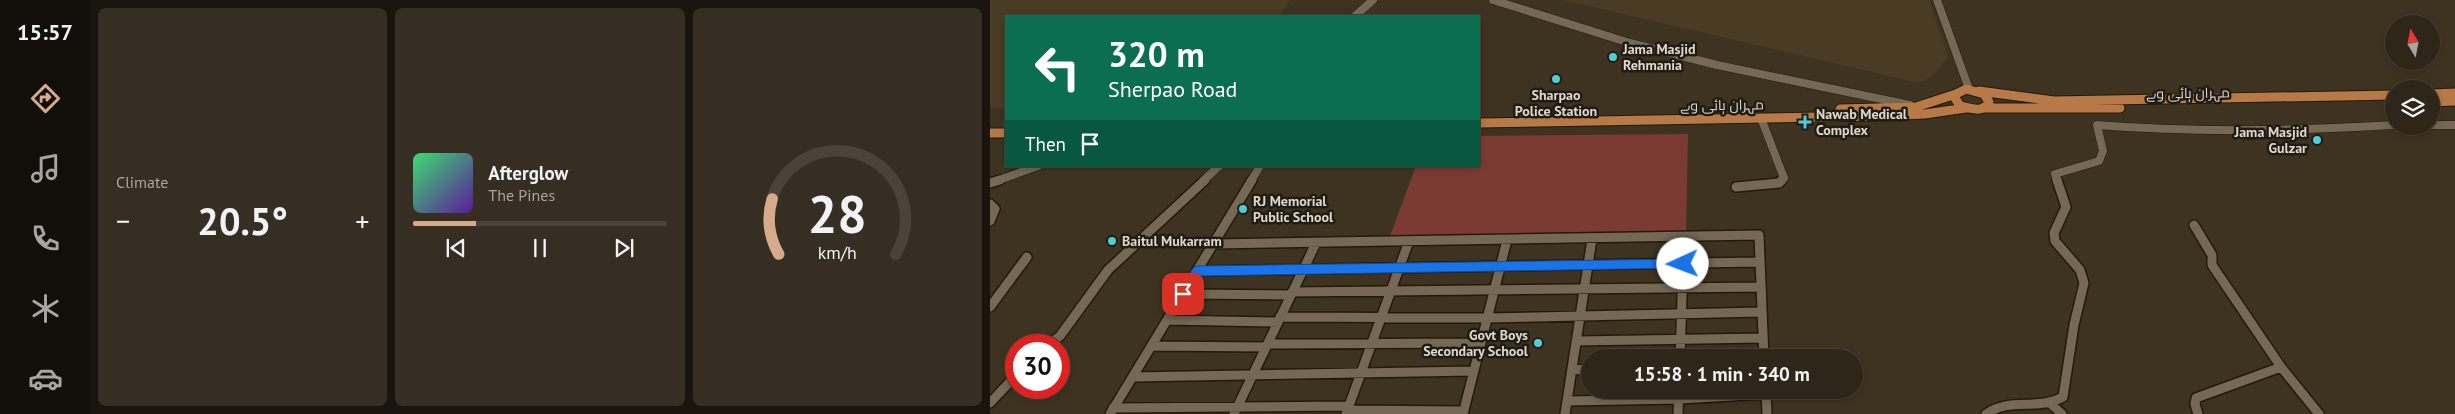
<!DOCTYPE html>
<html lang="en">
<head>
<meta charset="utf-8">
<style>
  :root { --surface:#2e2619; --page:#362e22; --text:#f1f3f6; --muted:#a7a5a2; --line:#494338; --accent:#d6ab8b }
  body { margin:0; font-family:"PT Sans",Cairo,sans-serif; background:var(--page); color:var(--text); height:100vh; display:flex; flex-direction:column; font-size:19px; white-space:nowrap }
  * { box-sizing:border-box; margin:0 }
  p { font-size:16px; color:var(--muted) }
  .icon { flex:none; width:28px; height:28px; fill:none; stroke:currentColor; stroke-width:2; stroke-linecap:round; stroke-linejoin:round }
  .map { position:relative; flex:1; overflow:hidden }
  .drawer { display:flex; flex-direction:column; gap:8px; padding:8px; background:#19150e; width:900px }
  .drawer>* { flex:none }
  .top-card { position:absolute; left:15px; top:15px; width:475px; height:152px; border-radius:0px; box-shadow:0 2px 8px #0003,0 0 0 1px var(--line); background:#0b6e4f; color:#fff; overflow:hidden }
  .needle { width:32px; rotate:350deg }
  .controls { position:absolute; left:1395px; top:15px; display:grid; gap:10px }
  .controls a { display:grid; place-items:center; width:55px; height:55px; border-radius:50%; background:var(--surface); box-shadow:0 2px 8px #0003,0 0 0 1px var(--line); font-size:25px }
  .speed { position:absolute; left:15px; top:334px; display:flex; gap:10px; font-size:25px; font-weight:700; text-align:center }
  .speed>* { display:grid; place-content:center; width:65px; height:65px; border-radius:50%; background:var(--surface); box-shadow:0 2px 8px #0003,0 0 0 1px var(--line); line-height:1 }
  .speed .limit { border:8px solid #d22; background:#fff; color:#111 }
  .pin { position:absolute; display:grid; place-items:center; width:42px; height:42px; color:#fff; margin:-21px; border-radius:10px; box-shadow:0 2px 8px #0006 }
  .me { position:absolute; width:55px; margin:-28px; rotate:268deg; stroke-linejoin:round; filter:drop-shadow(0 0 4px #0008) }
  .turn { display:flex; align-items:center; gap:18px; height:105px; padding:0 20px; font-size:22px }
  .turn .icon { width:65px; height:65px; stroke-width:2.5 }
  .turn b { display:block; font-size:35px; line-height:42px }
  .then { display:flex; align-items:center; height:48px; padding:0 20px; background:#0003; gap:10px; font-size:19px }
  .big { font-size:38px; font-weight:800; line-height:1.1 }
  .drawer .widget { flex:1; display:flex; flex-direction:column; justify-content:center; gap:8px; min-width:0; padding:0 18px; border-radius:8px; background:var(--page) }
  .drawer .dial { align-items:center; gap:0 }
  .dial svg { height:130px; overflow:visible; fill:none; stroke:var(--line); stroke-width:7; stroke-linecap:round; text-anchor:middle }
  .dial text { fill:var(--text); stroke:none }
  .song { display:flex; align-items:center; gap:15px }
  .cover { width:60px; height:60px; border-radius:8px; background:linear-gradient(135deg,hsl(140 70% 55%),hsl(270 70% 35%)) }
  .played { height:5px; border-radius:2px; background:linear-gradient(90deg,var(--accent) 25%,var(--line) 25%) }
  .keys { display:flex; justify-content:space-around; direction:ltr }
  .heat { display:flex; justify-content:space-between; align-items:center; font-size:28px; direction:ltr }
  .drawer .tiles { flex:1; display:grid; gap:8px; grid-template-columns:repeat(3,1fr) }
  .trip { position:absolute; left:591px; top:349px; width:282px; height:50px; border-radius:25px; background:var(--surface); box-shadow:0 2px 8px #0003,0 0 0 1px var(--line); font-weight:800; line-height:50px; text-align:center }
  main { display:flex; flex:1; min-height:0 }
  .menu { display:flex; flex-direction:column; width:90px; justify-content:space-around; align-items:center; background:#120f0a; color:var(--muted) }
  .menu .icon { width:35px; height:35px }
  .menu .on { color:var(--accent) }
  .menu b { font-size:22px; color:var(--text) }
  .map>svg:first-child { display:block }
  .built { fill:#4a3b24 }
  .green { fill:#7b3b33 }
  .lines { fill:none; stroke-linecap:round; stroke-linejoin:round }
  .minor-far1-casing { stroke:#241a09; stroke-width:9 }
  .minor-casing { stroke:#241a09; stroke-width:12 }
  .major-casing { stroke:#241a09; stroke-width:11 }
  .minor-far1 { stroke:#756956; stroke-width:8 }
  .minor { stroke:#756956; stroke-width:9 }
  .major { stroke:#b77948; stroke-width:9 }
  .route { fill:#1a73e8; stroke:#114b97 }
  .poi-dot { fill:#52cbd9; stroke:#201c14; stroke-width:2 }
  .labels { text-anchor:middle; stroke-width:5; stroke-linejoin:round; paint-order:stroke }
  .poi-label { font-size:14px; font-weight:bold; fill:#ded7cc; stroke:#201c14; text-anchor:start }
  .street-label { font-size:14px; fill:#ded7cc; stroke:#201c14 }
</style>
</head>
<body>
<main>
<nav class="menu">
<b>15:57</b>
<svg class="icon on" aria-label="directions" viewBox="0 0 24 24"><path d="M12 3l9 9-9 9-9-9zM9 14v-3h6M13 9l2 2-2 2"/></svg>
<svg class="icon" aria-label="music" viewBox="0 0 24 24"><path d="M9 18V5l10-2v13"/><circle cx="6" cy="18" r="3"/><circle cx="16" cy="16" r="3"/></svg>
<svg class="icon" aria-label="phone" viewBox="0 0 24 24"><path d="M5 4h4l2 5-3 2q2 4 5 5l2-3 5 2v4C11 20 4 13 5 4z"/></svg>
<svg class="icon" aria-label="climate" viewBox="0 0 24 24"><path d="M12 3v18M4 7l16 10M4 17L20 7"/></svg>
<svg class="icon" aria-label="car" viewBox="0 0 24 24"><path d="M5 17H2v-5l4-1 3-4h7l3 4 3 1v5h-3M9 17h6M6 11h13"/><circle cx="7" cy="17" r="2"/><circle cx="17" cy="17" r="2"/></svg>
</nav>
<section class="drawer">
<div class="tiles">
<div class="widget"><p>Climate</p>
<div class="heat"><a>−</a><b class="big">20.5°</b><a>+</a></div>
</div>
<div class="widget">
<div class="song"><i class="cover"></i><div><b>Afterglow</b><p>The Pines</p></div></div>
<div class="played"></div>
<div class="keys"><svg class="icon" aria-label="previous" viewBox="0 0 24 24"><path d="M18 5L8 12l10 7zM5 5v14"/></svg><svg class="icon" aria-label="pause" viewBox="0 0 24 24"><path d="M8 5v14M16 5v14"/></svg><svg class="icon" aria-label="next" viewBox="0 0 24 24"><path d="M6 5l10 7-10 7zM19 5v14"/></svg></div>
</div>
<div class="widget dial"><svg viewBox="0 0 100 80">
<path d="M14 69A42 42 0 1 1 86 69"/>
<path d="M14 69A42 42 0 0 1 10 35" stroke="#d6ab8b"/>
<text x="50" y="56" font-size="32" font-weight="700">28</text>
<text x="50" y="72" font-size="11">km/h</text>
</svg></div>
</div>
</section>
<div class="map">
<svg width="1465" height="414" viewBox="0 0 1465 414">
  <rect width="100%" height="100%" fill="#3e3321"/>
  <path class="built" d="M0 0H300L289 16H16V108H0Z
    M573 0H939L958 57 945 73 935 81 925 82Z"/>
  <path class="green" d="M698 134 696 233 400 236 426 166H489V136Z"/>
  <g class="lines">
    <g class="minor-far1-casing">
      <path id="minor-far1" d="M503 0 640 43 727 65 920 105
        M947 0 979 89
        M365 16 383 0
        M771 118 794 178 791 181
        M1441 125H1465
        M6 181 48 166
        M213 181 229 166
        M261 181 270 166
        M1067 181 1065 174 1109 161 1113 151 1107 125C1206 133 1305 131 1404 125"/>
    </g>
    <g class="minor-casing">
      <path id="minor" d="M0 183 10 180
        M746 187 789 183 792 180
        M0 204 5 209 0 221
        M1204 225 1222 255V265L1291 367 1329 414
        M223 244 769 235 774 358
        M207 271 770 262
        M302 292 771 287
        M193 294 301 295
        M0 307 37 257
        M290 317 497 318 772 312
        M177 320 288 322
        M587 341 773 338
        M278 344 491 343
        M58 345 70 336 118 270 215 180
        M161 346 276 347
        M690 358 694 237
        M582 370 600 369
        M143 377 484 371
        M776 390 777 414
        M577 401 689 399 776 394
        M0 403 26 375
        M1062 405 1072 414
        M123 408 359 406
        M358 410 474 411
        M120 414 262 180
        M244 414 326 243
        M356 414 419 241
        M473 414 517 240
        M575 414 602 239
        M688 414 689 390
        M996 414C1020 397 1048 411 1073 397L1084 325 1094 283 1090 270 1065 241 1064 233 1076 207 1067 180
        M1208 414 1205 404 1206 398 1291 367"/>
    </g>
    <g class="major-casing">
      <path id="major" d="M976 89 994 94 999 102C993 114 980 108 970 106L965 98 966 94Z
        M989 91 1064 101 1404 95
        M1441 94 1465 93
        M1441 102 1465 101
        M993 108H1130
        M850 109 926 107 966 94
        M489 123 890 116 935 114 976 108
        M0 133H16"/>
    </g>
    <use href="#minor-far1" class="minor-far1"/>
    <use href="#minor" class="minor"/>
    <use href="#major" class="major"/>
  </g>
  <path class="route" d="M693 259 699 264 693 268 210 276 197 298 193 299 186 294 203 268 207 266Z"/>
  <g class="poi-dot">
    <circle cx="623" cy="57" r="5"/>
    <circle cx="566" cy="79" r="5"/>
    <path d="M812.5 114.5h5v5h5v5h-5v5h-5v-5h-5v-5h5z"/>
    <circle cx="1327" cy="140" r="5"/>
    <circle cx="253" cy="209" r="5"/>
    <circle cx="122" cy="241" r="5"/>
    <circle cx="548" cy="343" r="5"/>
  </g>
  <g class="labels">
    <g class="poi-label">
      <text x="633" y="54">Jama Masjid<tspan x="633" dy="16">Rehmania</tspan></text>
      <text x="566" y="100" text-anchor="middle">Sharpao<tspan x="566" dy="16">Police Station</tspan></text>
      <text x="826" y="119">Nawab Medical<tspan x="826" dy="16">Complex</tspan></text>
      <text x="1317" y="137" text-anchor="end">Jama Masjid<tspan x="1317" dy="16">Gulzar</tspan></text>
      <text x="263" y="206">RJ Memorial<tspan x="263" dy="16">Public School</tspan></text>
      <text x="132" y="246">Baitul Mukarram</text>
      <text x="538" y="340" text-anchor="end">Govt Boys<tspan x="538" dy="16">Secondary School</tspan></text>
    </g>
    <g class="street-label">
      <text transform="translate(1198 93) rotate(-1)" y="5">مہران ہائی وے</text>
      <text transform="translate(732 105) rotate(-1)" y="5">مہران ہائی وے</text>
    </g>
  </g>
</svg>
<div class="controls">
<a><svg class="needle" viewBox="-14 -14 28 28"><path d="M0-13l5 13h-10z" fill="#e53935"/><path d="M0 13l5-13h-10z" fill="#a7a5a2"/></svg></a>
<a><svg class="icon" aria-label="layers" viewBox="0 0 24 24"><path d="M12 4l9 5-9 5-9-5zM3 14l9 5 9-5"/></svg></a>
</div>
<div class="speed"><div class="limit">30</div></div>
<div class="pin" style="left:193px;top:294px;background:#d93025"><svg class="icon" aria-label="arrive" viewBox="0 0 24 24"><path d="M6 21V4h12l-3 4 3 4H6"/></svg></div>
<svg class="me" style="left:693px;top:264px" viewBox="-20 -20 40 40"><circle r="19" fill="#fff"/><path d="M0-13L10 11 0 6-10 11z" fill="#1a73e8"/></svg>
<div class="trip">15:58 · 1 min · 340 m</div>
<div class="top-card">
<div class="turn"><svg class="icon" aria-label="left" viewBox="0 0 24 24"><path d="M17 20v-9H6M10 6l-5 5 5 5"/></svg><div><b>320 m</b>Sherpao Road</div></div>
<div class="then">Then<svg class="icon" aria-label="arrive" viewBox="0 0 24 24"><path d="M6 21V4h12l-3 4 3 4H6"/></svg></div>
</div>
</div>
</main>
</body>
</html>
